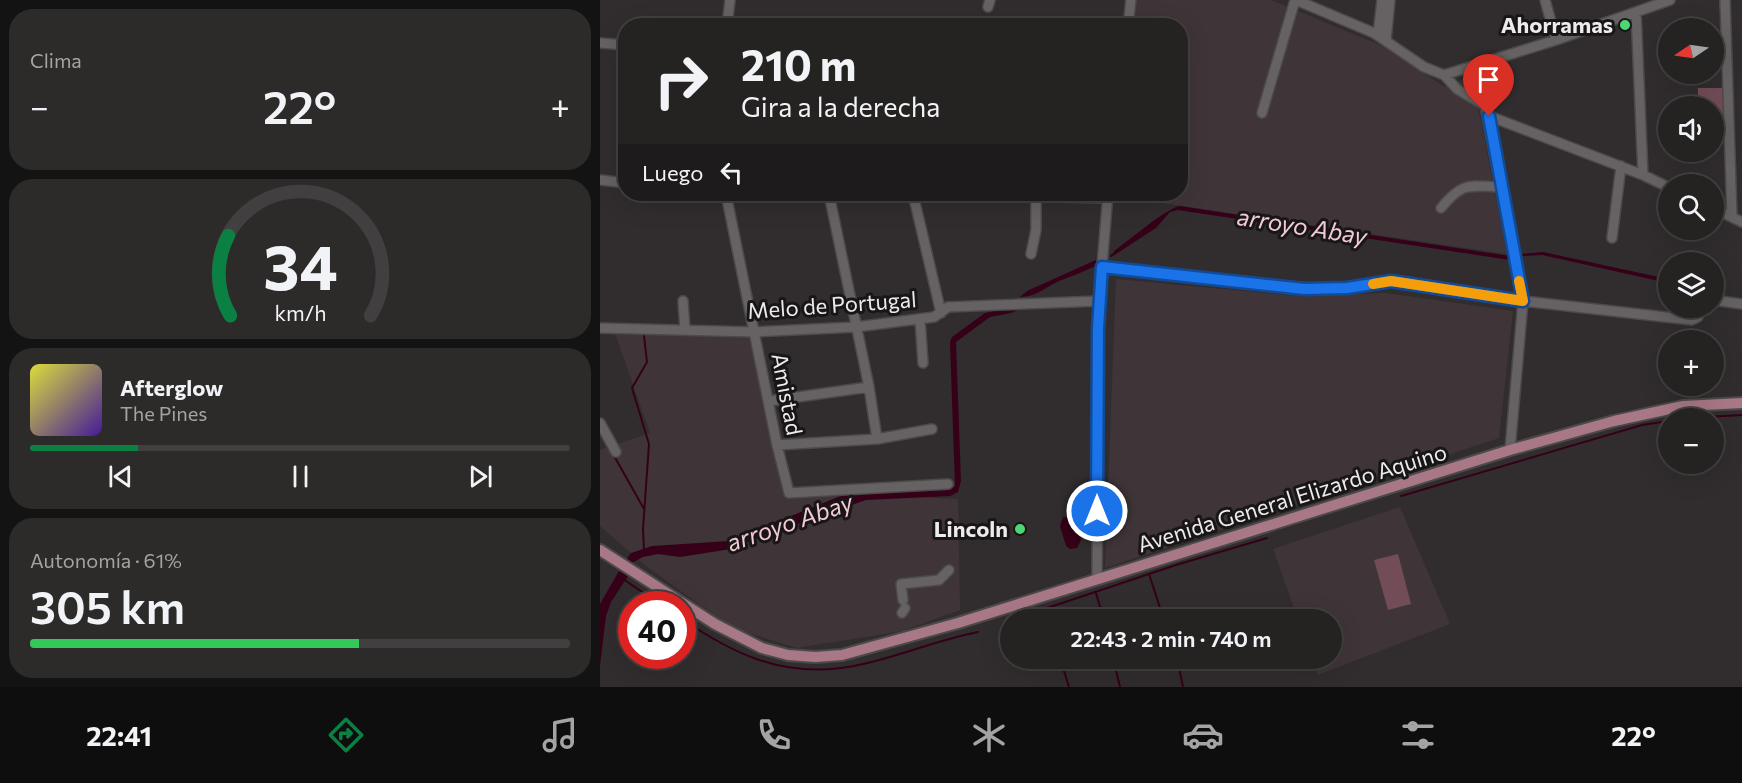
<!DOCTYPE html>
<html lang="es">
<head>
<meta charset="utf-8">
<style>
  :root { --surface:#252222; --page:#2d2a2a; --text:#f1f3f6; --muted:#a3a4a5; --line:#423f40; --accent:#0b8043 }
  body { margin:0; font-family:Commissioner,sans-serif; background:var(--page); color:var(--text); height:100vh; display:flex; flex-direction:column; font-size:22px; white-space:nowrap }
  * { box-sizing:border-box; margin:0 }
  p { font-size:20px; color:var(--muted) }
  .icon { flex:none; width:33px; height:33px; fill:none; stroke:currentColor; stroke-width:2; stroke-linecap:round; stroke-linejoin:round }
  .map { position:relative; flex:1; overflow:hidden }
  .drawer { display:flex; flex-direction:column; gap:9px; padding:9px; background:#141313; width:600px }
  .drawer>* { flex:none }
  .banner { position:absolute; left:18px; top:18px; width:570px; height:183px; border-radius:24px; box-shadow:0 6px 24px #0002,0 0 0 2px var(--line); background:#252222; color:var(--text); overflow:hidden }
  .needle { width:39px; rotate:257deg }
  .fabs { position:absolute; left:1058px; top:18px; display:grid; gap:12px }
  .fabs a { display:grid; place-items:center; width:66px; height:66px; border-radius:50%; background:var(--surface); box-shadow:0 6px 24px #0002,0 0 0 2px var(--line); font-size:30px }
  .speed { position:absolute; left:18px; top:591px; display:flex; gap:12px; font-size:30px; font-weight:700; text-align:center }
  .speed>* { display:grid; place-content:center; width:78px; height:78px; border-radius:50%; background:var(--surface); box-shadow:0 6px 24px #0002,0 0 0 2px var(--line); line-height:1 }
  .speed .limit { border:9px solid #d22; background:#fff; color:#111 }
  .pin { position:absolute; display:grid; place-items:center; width:51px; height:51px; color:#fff; margin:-62px -26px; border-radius:50% 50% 50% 0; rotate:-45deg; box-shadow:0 0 6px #0007 }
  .pin .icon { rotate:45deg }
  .me { position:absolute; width:66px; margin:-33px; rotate:0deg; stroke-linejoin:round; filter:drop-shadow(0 0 4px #0008) }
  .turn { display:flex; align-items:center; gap:21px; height:126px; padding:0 24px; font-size:27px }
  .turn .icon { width:78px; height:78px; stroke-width:2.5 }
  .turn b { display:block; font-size:42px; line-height:51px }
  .then { display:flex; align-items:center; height:57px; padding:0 24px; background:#0003; gap:12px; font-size:22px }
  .big { font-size:45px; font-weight:600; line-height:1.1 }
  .drawer .tile { flex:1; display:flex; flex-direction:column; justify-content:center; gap:9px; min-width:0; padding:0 21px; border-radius:24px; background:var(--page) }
  .drawer .dial { align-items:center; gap:0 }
  .dial svg { height:156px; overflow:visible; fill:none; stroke:var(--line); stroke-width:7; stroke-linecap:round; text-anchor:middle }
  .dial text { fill:var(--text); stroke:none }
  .song { display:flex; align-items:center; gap:18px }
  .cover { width:72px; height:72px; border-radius:9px; background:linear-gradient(135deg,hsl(60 70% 55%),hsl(260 70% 35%)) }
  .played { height:6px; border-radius:3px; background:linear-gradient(90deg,var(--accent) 20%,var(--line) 20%) }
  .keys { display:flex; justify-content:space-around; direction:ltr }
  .heat { display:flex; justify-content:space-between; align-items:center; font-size:33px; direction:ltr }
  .charge { height:9px; border-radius:4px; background:linear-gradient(90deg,#34c759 61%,var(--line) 0) }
  .trip { position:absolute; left:400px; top:609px; width:342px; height:60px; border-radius:30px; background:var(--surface); box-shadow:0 6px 24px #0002,0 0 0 2px var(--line); font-weight:600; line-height:60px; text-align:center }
  .dock { display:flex; height:96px; justify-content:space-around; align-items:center; background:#0f0e0e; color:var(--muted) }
  .dock .icon { width:42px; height:42px }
  .dock .current { color:var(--accent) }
  .dock b { font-size:27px; color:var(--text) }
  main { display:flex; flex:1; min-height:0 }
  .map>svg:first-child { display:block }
  .built { fill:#3f3538 }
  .green { fill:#724c57 }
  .water { fill:#350018 }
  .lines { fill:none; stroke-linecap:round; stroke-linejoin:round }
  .stream { stroke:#350018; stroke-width:2 }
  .minor-casing { stroke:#4c4949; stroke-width:12 }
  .major-casing { stroke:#4c4949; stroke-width:14 }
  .minor { stroke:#666263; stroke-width:9 }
  .major { stroke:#a87887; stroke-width:10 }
  .route-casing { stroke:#114b97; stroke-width:15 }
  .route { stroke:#1a73e8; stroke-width:10 }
  .slow { stroke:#f59e0b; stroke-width:10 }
  .poi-dot { fill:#4cd676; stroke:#181616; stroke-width:2 }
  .labels { text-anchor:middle; stroke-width:6; stroke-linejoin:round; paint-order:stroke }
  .poi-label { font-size:22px; font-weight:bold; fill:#edebeb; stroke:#181616; text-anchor:end }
  .street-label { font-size:22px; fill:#edebeb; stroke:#181616 }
  .water-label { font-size:24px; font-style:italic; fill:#f3cbd6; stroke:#181616 }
</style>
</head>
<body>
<main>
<section class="drawer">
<div class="tile"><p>Clima</p>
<div class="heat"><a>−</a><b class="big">22°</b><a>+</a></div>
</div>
<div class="tile dial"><svg viewBox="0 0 100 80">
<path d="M14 69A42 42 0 1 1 86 69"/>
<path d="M14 69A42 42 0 0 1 13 28" stroke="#0b8043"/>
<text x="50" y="56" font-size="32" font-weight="700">34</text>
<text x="50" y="72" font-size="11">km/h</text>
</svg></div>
<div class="tile">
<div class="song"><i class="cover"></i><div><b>Afterglow</b><p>The Pines</p></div></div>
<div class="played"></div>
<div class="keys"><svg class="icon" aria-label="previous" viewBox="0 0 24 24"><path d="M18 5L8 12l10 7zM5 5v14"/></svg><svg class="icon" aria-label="pause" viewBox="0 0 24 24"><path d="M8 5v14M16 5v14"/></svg><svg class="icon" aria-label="next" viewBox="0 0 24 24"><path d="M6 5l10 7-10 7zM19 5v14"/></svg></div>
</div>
<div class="tile"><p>Autonomía · 61%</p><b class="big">305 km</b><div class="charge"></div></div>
</section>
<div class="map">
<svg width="1142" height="687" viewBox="0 0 1142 687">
  <rect width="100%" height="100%" fill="#312d2e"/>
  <path class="built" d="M537 0H671L780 45 845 87 872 76 907 254 515 196V194H580V26L534 25Z
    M516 279 697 296 786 293 913 311 899 438 505 568Z
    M15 333 149 338 185 499 265 495 358 499 360 610 302 631 197 648 132 628 46 566 0 526V450L50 433Z
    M800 507 850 624 718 675 712 659 732 658V620L698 619 673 549Z"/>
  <path class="green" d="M1098 88H1124L1123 124H1113V106H1098Z
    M798 554 811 604 788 610 774 560Z"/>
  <path class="water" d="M580 206 910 256V260L578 210 570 212 556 228 513 256 514 251C527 242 568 207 580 206Z
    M943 252 1068 279V283L942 255 923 256 922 254Z
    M498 259V265C485 271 472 276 459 281 444 288 436 297 420 297L427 291Z
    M407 308 420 309 411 313 390 317 356 342 361 481 358 492 350 496 266 500 189 527 186 518 243 495 349 490 355 486 350 342 352 337 385 313Z
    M463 517 478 518 481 540 477 548 470 549 466 546 460 526Z
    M179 520 181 528 131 549 80 557 58 554 43 557 32 563 26 560 31 553 52 546 129 541 141 538 150 530 161 529Z
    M19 571 28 576 11 602 6 616 0 666V604Z"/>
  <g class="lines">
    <path class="stream" d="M511 256 516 252
      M1086 418 1142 415
      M13 454 44 509
      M801 496 1042 425 1068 421
      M179 525 190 519
      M44 551 43 529 49 444 32 388 47 362 44 336
      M549 574 564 620
      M23 579 60 604
      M496 593 501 610
      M446 611 449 620
      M82 619C132 653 179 676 241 668 286 662 332 641 378 632
      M405 622 576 565 667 538
      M460 658 469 687
      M513 658 520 687
      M577 658 583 687"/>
    <g class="minor-casing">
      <path id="minor" d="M696 0 774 33 824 67 844 75 956 40 1070 0
        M945 0 956 40
        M1125 0 1132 217
        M388 7 390 0
        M1036 12 1043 175
        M127 26 130 0
        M528 26 531 0
        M778 35 782 0
        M786 40 790 0
        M0 43 26 45
        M877 65 923 301 910 450
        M844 75 857 89 887 107
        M662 113 695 0
        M889 116 1043 175 1068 187
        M0 180 26 183
        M126 194 177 445 189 493 348 484
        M229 194 269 387 277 439
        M313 194 341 313
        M318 194 508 198
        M841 208C863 181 869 186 902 187
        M1113 208 1142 222
        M1012 238 1021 166
        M431 254 436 230V196
        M502 267 704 289 747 288 791 281 923 301 1092 320 1098 317 1100 308
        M1113 300 1142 304
        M83 301 85 330
        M320 319 323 363
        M0 328 154 332 256 327 334 317 348 307 499 301
        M169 401 269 387
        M0 423 16 452
        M177 445 277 439 332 429
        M497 579 499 301 508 194
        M303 600 301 584 339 580 349 570
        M302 613 305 608"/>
    </g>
    <g class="major-casing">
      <path id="major" d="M0 550 115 624 162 648 188 655 215 657 242 655 358 623 910 450 1014 421 1083 406 1142 403"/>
    </g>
    <use href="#minor" class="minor"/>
    <use href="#major" class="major"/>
  </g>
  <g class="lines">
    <g class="route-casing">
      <path id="route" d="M497 511 498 328 502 267 704 289 747 288 791 281 923 301 889 116"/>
    </g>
    <use href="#route" class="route"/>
    <path class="slow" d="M773 284 791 281 923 301 919 281"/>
  </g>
  <g class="poi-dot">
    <circle cx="1025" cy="25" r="6"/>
    <circle cx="420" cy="529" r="6"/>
  </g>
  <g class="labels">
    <g class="poi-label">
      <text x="1013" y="33">Ahorramas</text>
      <text x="408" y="537">Lincoln</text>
    </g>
    <g class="street-label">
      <text transform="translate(232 305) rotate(-4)" y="8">Melo de Portugal</text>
      <text transform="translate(187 394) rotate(79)" y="8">Amistad</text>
      <text transform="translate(692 498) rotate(-17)" y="8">Avenida General Elizardo Aquino</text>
    </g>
    <g class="water-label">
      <text transform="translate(702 227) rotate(9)" y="8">arroyo Abay</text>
      <text transform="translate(190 523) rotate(-19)" y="8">arroyo Abay</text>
    </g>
  </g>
</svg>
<div class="fabs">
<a><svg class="needle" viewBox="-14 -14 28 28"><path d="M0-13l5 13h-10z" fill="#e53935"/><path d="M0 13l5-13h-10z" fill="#a3a4a5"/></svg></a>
<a><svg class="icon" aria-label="sound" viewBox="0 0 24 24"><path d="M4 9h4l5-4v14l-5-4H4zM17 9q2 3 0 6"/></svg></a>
<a><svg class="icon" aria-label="search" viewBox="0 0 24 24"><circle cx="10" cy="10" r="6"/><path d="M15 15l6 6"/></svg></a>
<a><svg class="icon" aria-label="layers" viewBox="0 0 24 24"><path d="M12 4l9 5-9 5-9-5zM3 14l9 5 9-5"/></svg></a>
<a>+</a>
<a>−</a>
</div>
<div class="speed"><div class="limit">40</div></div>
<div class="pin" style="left:889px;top:116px;background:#d93025"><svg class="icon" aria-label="arrive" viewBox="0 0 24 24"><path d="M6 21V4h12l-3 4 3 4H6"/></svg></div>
<svg class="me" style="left:497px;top:511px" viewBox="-20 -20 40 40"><circle r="17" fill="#1a73e8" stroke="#fff" stroke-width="3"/><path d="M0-11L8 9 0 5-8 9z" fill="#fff"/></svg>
<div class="trip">22:43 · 2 min · 740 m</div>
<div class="banner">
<div class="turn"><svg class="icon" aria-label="right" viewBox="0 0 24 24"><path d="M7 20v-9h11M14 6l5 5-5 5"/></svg><div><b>210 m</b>Gira a la derecha</div></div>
<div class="then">Luego<svg class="icon" aria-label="left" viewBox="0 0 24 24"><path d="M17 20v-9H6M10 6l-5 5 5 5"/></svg></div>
</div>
</div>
</main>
<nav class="dock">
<b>22:41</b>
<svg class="icon current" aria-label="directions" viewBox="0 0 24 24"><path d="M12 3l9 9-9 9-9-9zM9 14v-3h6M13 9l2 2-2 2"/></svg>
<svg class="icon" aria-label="music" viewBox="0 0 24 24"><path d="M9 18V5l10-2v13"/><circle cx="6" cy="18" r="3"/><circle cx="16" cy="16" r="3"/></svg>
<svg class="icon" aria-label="phone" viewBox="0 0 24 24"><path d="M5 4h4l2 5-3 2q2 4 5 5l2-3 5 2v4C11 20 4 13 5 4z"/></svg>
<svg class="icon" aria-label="climate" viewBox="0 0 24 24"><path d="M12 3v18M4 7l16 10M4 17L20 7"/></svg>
<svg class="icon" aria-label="car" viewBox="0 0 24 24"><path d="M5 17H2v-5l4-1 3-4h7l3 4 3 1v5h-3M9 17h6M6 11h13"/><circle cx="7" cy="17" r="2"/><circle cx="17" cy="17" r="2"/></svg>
<svg class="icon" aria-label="filters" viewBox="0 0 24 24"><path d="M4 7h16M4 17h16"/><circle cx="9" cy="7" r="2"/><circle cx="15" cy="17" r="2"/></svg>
<b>22°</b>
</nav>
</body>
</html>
